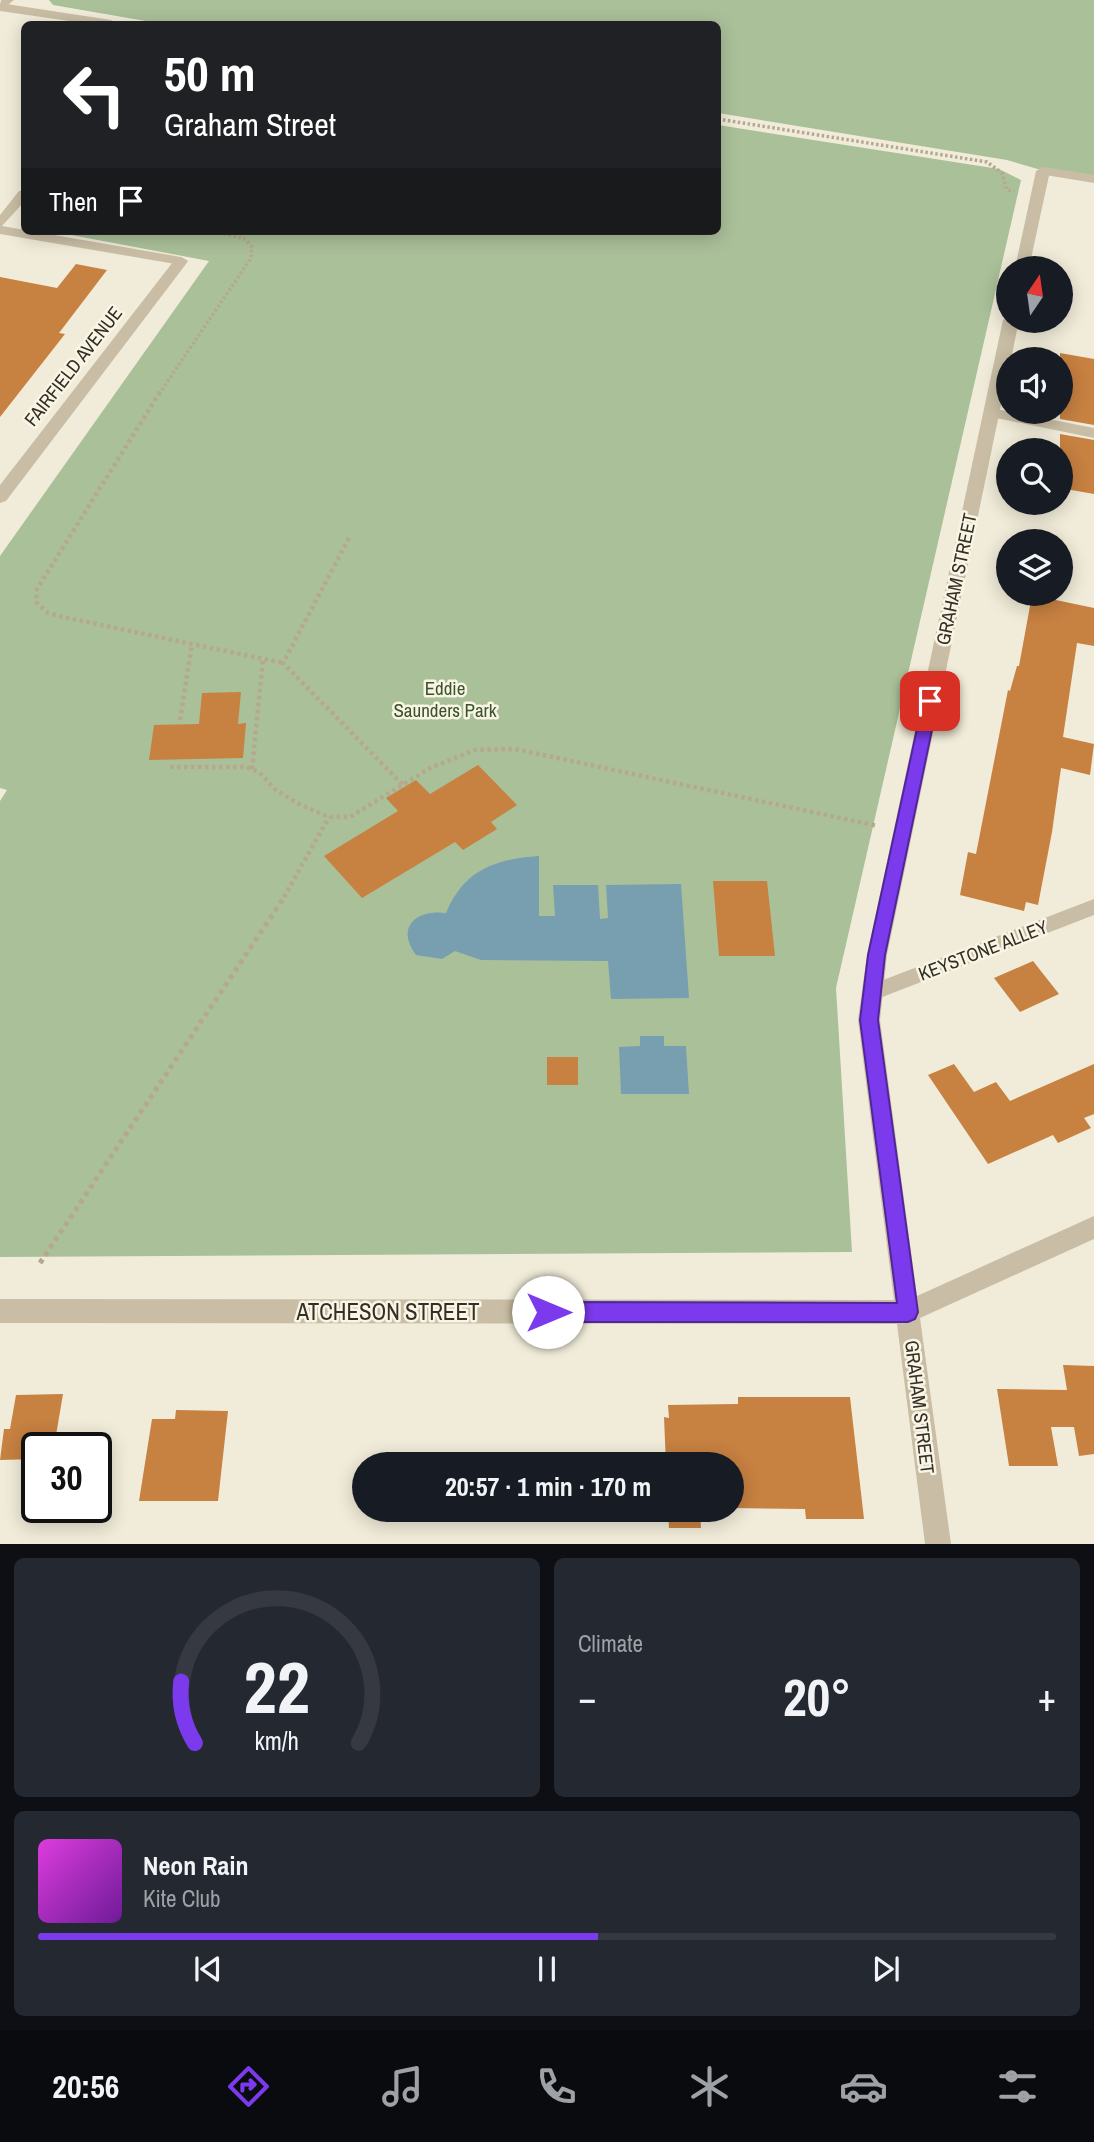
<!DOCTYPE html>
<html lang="en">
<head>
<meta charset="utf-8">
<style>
  :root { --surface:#171b24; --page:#242831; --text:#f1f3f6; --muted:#9ea1a6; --line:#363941; --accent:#7c3aed }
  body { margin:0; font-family:"Archivo Narrow",sans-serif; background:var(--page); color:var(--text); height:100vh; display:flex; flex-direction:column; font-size:26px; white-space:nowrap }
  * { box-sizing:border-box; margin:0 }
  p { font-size:23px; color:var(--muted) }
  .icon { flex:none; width:38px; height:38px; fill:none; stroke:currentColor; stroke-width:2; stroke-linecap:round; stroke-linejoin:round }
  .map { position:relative; height:1544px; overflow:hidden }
  .panel { display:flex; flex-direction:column; gap:14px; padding:14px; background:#0d0f14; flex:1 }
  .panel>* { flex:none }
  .guide { position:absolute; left:21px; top:21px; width:700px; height:214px; border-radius:10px; box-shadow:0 4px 18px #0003; background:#202124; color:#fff; overflow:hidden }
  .needle { width:46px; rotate:13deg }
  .buttons { position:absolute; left:996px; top:256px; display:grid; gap:14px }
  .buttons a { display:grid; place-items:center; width:77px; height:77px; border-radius:50%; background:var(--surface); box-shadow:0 4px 18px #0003; font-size:35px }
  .speed { position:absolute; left:21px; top:1432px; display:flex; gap:14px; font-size:35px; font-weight:700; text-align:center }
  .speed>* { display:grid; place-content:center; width:91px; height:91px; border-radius:50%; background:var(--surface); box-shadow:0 4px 18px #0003; line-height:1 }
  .speed .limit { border:4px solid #111; border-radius:10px; background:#fff; color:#111 }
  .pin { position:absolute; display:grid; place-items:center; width:60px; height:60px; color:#fff; margin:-30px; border-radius:14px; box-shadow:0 4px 10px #0006 }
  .me { position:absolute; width:77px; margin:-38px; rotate:90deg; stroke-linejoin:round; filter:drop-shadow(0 0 5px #0008) }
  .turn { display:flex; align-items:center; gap:24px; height:147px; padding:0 28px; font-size:32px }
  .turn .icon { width:91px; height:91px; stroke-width:2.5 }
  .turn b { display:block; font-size:49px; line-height:60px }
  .then { display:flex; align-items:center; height:66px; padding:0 28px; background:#0003; gap:14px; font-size:26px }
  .big { font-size:52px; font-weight:800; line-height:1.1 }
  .panel .widget { flex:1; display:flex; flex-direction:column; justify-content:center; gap:10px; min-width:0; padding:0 24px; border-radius:10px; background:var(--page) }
  .panel .dial { align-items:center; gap:0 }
  .dial svg { height:182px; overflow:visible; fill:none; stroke:var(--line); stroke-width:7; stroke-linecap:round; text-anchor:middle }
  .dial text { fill:var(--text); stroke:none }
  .song { display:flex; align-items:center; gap:21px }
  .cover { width:84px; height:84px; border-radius:10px; background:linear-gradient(135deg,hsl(300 70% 55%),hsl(280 70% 35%)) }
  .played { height:7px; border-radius:4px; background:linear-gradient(90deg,var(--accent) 55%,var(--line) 55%) }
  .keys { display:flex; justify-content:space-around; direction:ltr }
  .heat { display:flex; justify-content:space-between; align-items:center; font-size:38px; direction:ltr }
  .panel .tiles { flex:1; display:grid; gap:14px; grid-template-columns:1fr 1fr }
  .widget:last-child { grid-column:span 2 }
  .trip { position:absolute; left:352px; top:1452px; width:392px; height:70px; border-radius:35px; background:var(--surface); box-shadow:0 4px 18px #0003; font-weight:800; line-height:70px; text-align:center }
  .menu { display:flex; height:112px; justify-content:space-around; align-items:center; background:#090b0e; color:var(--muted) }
  .menu .icon { width:49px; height:49px }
  .menu .current { color:var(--accent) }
  .menu b { font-size:32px; color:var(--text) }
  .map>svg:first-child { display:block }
  .green { fill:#aac099 }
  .water { fill:#779faf }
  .building { fill:#c78141 }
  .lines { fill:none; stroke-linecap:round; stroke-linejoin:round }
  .path-far2 { stroke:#b5a88f; stroke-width:3.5; stroke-dasharray:2.5 2.5; stroke-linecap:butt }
  .path-far1 { stroke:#b5a88f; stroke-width:4.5; stroke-dasharray:3.5 3.5; stroke-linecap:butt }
  .path { stroke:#b5a88f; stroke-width:5; stroke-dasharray:4.5 4.5; stroke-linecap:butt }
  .service { fill:#c9bea5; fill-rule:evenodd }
  .minor { fill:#c9bea5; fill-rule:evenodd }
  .tertiary { fill:#c9bea5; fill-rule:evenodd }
  .route { fill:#7c3aed; stroke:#51269a; stroke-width:2 }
  .labels { text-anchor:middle; stroke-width:5; stroke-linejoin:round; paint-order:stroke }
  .street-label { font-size:19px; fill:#352e26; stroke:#f9f5e5 }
  .park-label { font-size:19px; fill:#3a532a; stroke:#f9f5e5 }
  .near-street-label { font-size:23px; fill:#352e26; stroke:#f9f5e5 }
</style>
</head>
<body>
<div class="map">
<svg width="1094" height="1544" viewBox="0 0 1094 1544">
  <rect width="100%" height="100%" fill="#f1ecd9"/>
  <path class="green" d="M49 0H1094V180L1055 174 1007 160 718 113V24H163L53 5Z
    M718 125 999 169 1021 180 836 988 852 1252 0 1257V801L7 790 0 788V556L209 261 50 231H718Z"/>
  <path class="water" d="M539 856V916H555L553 885H598L600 919 608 918 606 885 681 884 689 998 611 999 608 961 481 960 455 951 442 959 416 955C395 927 417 909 446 913 464 870 495 859 539 856Z
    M640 1036H664V1046H686L689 1094H621L619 1047 640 1046Z"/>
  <path class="building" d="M76 264 107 270 59 333 65 334 0 417V277L57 288Z
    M1060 353 1094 359V425L1060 419Z
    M1060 434 1094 440V494L1060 488Z
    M1032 595 1094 608V646L1077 643 1063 737 1094 744 1090 775 1061 768 1052 832 1038 905 1026 902 1024 911 960 895 968 852 976 854 1008 690 1010 691 1017 666H1019Z
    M241 692 238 724 246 723 243 758 149 760 154 725 199 724 202 693Z
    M478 765 517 805 491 822 497 829 463 850 455 842 362 898 324 856 398 811 386 798 416 780 430 794Z
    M713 881H767L775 956H719Z
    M1033 961 1059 994 1020 1012 994 978Z
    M547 1057H578V1085H547Z
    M954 1064 974 1092 996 1082 1010 1101 1094 1064V1114L1084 1118 1091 1128 1058 1143 1053 1135 988 1164 928 1075Z
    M1063 1365 1094 1366V1454L1079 1456 1074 1427H1051L1058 1466H1009L997 1389 1067 1390Z
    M63 1394 54 1447H37V1459L0 1460 4 1429H10L16 1395Z
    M738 1397H850L864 1519H806L805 1509 732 1508V1465H666L664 1417 669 1418 668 1405 738 1404Z
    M176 1410 228 1411 218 1501H139L152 1419H175Z
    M668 1510H700L701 1528H669Z"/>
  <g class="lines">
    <path class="path-far2" d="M718 119 987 162 1002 173 1007 190 1014 191
      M159 394 251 258 252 247 245 239 212 231"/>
    <path class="path-far1" d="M160 392 37 589 36 602 48 613 63 617 283 663
      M349 538 283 663 403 785
      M180 720 192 644
      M170 767H246L259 772 276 790 299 804 329 817H350L430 768 475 750 515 749 878 826
      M252 769 263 659
      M284 897 329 817"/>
    <path class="path" d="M40 1263 285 896"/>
    <path class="service" d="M1043 167 1094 175V183L1039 174V168Z
      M24 190V202L2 226 181 257 188 261 181 265 0 234V215L19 191Z
      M991 408 1094 428V438L986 416 984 413 986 410Z
      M1094 899V915L872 1001 865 999 862 993 865 987Z"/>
    <path class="minor" d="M0 3 111 20 117 24H90L0 11Z
      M1043 167 1050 171 1029 268H1015L1036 171Z
      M181 257 188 261 186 264 6 501 0 503V485L176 258Z
      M1008 316V320H1019L1011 359H1008V371L887 955 880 1020 917 1296 1094 1216V1239L920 1318 951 1544H925L897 1324 0 1323V1299L894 1300 858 1020 867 955 1003 320Z"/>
    <path class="tertiary" d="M14 0 0 11 1 0Z"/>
  </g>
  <path class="route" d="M930 695 938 701 885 955 878 1020 918 1312 915 1319 908 1322H548L541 1319 538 1312 541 1305 548 1302 897 1303 860 1020 868 955 923 701Z"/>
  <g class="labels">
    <g class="street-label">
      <text transform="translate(73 366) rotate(-52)" y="7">FAIRFIELD AVENUE</text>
      <text transform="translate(956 579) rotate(-78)" y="7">GRAHAM STREET</text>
      <text transform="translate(983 950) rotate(-21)" y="7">KEYSTONE ALLEY</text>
      <text transform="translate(920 1407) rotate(83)" y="7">GRAHAM STREET</text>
    </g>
    <g class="park-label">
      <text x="445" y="695">Eddie<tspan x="445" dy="22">Saunders Park</tspan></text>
    </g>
    <g class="near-street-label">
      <text x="388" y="1320">ATCHESON STREET</text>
    </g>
  </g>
</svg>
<div class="buttons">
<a><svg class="needle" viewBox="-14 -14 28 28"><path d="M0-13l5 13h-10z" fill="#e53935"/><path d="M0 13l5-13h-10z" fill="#9ea1a6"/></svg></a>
<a><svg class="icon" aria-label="sound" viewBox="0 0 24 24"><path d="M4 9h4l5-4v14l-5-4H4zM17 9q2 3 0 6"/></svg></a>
<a><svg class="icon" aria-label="search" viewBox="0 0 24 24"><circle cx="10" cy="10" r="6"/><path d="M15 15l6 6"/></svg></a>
<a><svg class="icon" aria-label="layers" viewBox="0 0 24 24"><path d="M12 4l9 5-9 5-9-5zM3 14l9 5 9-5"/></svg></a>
</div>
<div class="speed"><div class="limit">30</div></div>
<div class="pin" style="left:930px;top:701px;background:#d93025"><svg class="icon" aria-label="arrive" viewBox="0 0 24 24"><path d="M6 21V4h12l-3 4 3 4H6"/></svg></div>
<svg class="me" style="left:548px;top:1312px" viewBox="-20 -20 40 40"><circle r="19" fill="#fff"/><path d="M0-13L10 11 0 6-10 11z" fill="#7c3aed"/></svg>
<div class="trip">20:57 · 1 min · 170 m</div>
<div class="guide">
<div class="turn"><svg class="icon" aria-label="left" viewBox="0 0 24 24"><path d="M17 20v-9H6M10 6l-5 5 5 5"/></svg><div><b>50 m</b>Graham Street</div></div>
<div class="then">Then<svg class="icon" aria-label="arrive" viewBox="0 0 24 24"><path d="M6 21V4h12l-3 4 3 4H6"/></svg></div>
</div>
</div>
<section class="panel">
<div class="tiles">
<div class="widget dial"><svg viewBox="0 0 100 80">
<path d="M14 69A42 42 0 1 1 86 69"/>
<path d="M14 69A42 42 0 0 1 8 42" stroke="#7c3aed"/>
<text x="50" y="56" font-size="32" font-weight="700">22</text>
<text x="50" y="72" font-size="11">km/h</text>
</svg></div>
<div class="widget"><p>Climate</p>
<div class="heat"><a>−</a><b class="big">20°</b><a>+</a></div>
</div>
<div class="widget">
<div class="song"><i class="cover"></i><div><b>Neon Rain</b><p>Kite Club</p></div></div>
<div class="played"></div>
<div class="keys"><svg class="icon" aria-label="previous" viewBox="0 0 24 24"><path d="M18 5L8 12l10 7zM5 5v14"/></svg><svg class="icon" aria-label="pause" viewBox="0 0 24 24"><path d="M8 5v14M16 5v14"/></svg><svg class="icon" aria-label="next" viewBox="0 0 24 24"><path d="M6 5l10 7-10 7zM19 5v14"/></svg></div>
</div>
</div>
</section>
<nav class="menu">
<b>20:56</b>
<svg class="icon current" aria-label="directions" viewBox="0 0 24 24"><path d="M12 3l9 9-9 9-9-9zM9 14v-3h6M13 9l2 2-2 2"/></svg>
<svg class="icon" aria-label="music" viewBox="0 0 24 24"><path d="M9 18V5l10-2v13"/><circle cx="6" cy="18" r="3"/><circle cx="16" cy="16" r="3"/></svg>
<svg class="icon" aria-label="phone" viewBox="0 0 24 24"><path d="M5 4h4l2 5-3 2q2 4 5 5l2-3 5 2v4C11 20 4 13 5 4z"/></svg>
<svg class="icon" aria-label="climate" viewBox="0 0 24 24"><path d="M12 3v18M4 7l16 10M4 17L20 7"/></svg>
<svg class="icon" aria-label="car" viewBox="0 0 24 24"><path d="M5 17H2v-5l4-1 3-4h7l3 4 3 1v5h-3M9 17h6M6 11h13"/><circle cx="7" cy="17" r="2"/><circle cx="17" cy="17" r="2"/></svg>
<svg class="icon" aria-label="filters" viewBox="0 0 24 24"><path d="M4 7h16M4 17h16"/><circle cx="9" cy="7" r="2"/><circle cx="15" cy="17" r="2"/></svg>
</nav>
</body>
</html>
